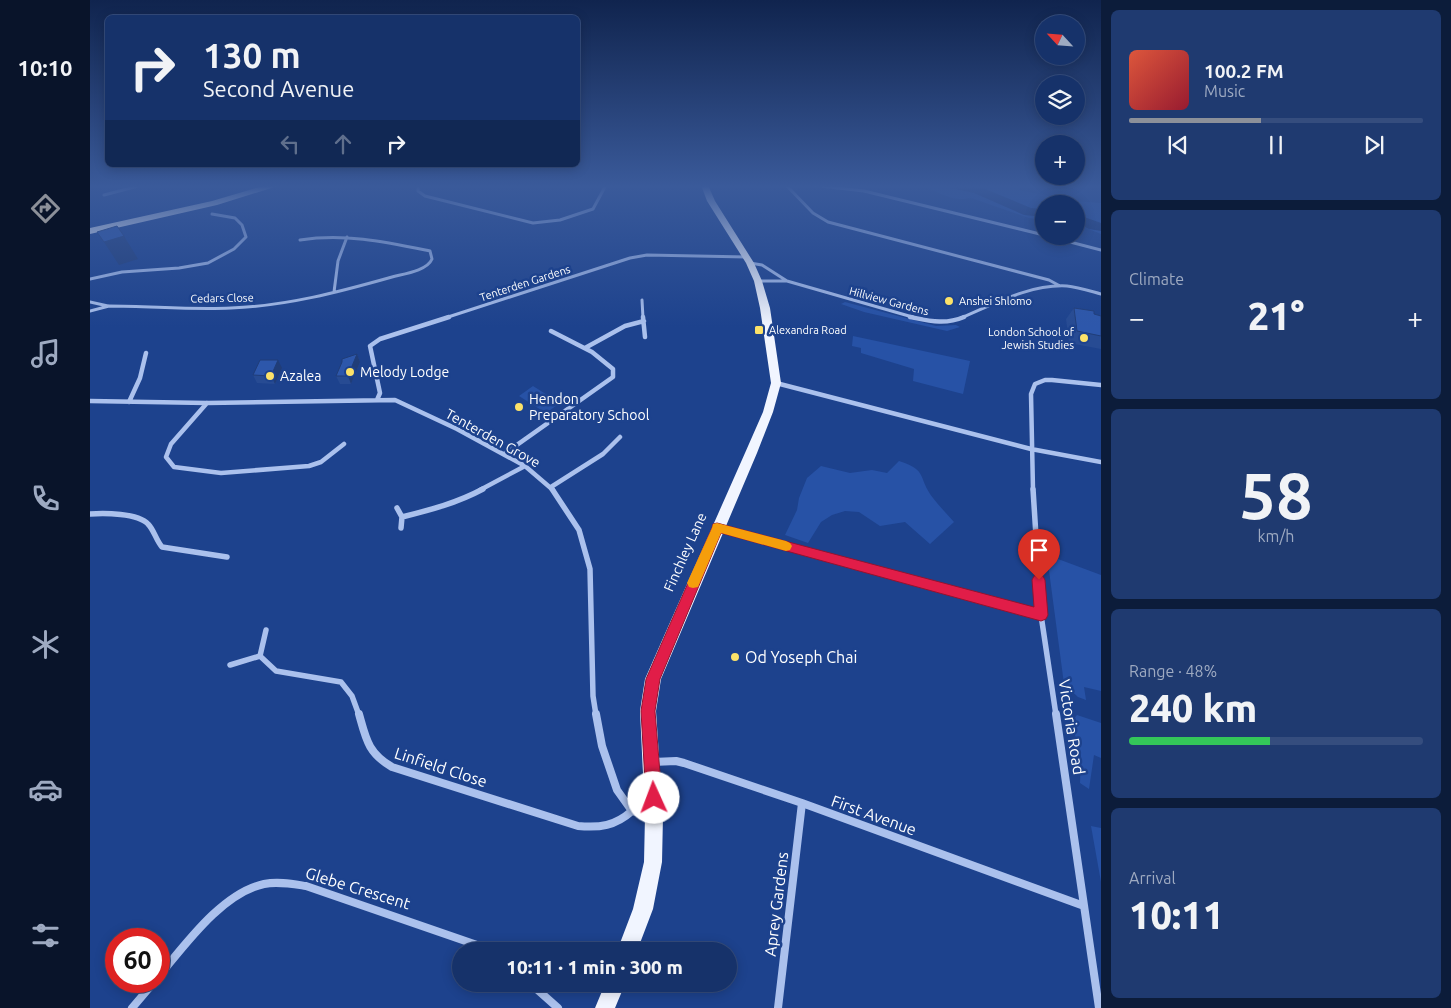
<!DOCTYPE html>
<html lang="en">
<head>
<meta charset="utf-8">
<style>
  :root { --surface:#16326a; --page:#1f3a70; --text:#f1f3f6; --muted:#9eaac1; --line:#354d7e; --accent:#8c9099 }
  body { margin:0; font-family:Ubuntu,sans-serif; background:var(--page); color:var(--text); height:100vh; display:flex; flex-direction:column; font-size:19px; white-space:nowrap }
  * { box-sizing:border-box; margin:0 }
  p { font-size:16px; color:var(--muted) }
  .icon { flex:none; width:28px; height:28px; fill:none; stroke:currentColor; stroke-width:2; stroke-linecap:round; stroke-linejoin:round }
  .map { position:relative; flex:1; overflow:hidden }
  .side { display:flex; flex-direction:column; gap:10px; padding:10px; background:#0c1c3a; width:350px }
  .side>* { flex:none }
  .hud { position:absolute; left:15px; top:15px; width:475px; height:152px; border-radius:8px; box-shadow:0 2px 12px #0003,0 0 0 1px var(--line); background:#16326a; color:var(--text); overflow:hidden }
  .needle { width:32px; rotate:296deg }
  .tools { position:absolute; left:945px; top:15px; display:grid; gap:10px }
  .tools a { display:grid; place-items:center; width:50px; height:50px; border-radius:50%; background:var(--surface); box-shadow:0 2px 12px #0003,0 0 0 1px var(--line); font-size:25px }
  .speed { position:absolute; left:15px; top:928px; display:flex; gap:10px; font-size:25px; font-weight:700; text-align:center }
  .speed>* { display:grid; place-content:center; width:65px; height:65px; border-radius:50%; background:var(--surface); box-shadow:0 2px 12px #0003,0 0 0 1px var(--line); line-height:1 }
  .speed .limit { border:8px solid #d22; background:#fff; color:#111 }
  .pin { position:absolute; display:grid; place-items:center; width:42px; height:42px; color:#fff; margin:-51px -21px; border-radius:50% 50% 50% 0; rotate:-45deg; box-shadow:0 0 5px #0007 }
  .pin .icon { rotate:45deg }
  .me { position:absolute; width:55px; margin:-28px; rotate:358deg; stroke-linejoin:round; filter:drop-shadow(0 0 4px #0008) }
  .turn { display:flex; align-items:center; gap:18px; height:105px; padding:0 15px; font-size:22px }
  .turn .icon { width:65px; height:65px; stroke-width:2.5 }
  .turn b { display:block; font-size:35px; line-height:42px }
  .lanes { display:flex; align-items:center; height:48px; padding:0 15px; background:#0003; justify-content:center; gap:25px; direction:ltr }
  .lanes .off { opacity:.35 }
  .big { font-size:38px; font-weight:800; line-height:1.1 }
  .side .tile { flex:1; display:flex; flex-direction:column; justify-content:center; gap:8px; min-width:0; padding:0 18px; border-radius:8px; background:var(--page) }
  .side .dial { align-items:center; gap:0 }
  .dial b { font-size:65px; line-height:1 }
  .song { display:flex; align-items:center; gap:15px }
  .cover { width:60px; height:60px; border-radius:8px; background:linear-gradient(135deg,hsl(10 70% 55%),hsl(350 70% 35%)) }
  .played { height:5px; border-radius:2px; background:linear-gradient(90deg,var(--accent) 45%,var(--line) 45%) }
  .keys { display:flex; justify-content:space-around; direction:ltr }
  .heat { display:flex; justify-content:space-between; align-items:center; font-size:28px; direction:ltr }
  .charge { height:8px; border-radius:4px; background:linear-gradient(90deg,#34c759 48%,var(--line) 0) }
  .trip { position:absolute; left:362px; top:942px; width:285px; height:50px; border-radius:25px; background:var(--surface); box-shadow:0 2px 12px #0003,0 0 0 1px var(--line); font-weight:800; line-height:50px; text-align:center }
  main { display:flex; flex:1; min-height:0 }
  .tabs { display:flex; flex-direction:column; width:90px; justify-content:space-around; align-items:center; background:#09142a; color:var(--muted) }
  .tabs .icon { width:35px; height:35px }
  .tabs .current { color:var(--accent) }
  .tabs b { font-size:22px; color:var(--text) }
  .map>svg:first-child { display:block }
  .green { fill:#2752a6 }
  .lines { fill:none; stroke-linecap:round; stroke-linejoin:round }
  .river { fill:#14306c; fill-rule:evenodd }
  .street-far3 { stroke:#abc1ed; stroke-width:3 }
  .street-far2 { stroke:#abc1ed; stroke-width:4.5 }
  .street-far1 { stroke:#abc1ed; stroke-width:5.5 }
  .street { stroke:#abc1ed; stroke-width:8 }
  .primary { fill:#f1f5ff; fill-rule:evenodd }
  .highway { fill:#fff; fill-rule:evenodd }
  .wall { fill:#274b93 }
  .shaded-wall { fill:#203d78 }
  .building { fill:#2d57ab; stroke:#203d78 }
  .route { fill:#e11d48; stroke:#92132f }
  .slow { fill:#f59e0b }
  .poi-dot { fill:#fce269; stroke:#1d428d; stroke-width:2 }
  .labels { text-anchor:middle; stroke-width:5; stroke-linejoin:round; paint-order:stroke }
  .far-street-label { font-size:11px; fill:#fff; stroke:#1d428d }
  .far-poi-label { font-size:11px; fill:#fff; stroke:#1d428d; text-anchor:start }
  .poi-label { font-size:14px; fill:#fff; stroke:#1d428d; text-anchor:start }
  .street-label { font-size:14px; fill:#fff; stroke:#1d428d }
  .near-poi-label { font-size:16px; fill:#fff; stroke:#1d428d; text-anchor:start }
  .near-street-label { font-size:16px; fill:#fff; stroke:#1d428d }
</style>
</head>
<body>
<main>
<nav class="tabs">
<b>10:10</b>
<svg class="icon current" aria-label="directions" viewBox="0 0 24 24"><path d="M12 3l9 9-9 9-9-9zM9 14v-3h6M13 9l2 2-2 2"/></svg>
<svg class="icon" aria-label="music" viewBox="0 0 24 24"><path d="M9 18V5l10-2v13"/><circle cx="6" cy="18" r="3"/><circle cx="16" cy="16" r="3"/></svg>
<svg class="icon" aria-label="phone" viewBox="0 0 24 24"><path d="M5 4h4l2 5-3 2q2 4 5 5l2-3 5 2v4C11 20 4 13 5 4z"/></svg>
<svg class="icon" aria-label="climate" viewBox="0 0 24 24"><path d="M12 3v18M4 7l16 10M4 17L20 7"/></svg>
<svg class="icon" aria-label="car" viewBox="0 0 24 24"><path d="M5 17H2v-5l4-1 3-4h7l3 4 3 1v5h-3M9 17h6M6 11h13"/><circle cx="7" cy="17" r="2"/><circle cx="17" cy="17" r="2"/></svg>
<svg class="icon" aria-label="filters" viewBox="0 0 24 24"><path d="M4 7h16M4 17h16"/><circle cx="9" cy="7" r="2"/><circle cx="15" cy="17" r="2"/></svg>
</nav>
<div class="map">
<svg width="1011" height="1008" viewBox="0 0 1011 1008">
  <rect width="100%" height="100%" fill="#1d428d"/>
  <path class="green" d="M828 185H924L929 187V190L984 201 1011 203V234L986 224V204H954V220L939 218 881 198C860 203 848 190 828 185Z
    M755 302 846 326 866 325 870 327 857 331 774 312 751 304Z
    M763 336 880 361 873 394 823 381 824 369 771 353V348L762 346Z
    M443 386 470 403 456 413 429 396Z
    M809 461C839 471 827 477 843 498 849 506 857 514 864 522L840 544 815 522 790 526 769 512 755 511 742 515 731 522 718 543 695 535 707 510 709 498 717 478 731 466 760 473 782 470 797 473Z
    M968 559 1011 575V691L994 687 996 700 988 697 974 684 958 563Z
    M987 715 1011 723V758L1004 755 999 789 990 783 991 755 981 722Z
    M1001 826 1011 828V882Z"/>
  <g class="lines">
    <path class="river" d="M859 185 888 186 941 208 954 209V217L934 215 884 193 860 188Z
      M986 214 1011 223V231L999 229 986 223Z"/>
    <path class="street-far3" d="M328 185V191L335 196 443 223 470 220 503 209 516 185
      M696 185 723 213 738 222 959 280 970 286
      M722 185 774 191 954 235
      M14 195 52 185
      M957 236 1011 250
      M660 263 672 265 697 281 826 318
      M0 279 32 272 89 268 118 263 144 249 156 237 152 225 145 218 122 214
      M668 281H697
      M244 292 248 261 257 237
      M552 300 553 318
      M0 302 18 306
      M0 311 19 306C60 306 100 310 141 308 196 306 249 292 302 277 313 274 337 271 342 259L340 251C296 242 255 233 210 240
      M355 318 540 258 557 255 657 257
      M871 318C904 304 940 284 977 286 988 287 1000 291 1011 294"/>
    <path class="street-far2" d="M553 317 555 337
      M820 317C840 321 855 325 874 317
      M495 348 535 326 554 321
      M686 383 941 449 1011 462
      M287 400 290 393 280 346 290 339 359 317
      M0 401 117 403 305 400 367 429 435 466 463 490
      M39 402 50 378 56 353
      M117 403 81 444 76 457 84 467 131 473 219 466 231 462 254 444
      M414 454 523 377V369L502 352 461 331
      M461 487 513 454 530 437
      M390 490 435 466
      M943 490 941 394 945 384 955 380H962L1011 385"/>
    <path class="street-far1" d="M462 489 489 530 500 569 503 696 506 715
      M943 489 951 615 966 715
      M307 508 312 517
      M0 514C14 513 48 513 58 524 64 530 66 540 72 547L137 557
      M311 528 312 517C340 510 367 503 393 489
      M628 528 951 615
      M176 630 170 656 186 671 251 682 262 696 269 715
      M140 665 170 656"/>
    <path class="street" d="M269 714C276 739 278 753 302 767L488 826C510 828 525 826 542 811
      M506 714 512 746 527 790 542 811 560 815
      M966 714 1009 1008
      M563 762 586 761 594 763 712 803 994 906
      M69 976C95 945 132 893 174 884 188 881 203 884 216 886L387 945 399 951
      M441 984 468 1008
      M42 1008 65 981
      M688 1008 712 803"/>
    <path class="primary" d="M611 185H618L625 201 664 263 672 281 680 308 691 383 683 412 667 453 571 679 566 711 573 816 572 862 563 909 547 951H527L543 909 554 862 555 816 550 711 555 679 655 453 673 412 681 383 670 308 664 281 656 263 617 201Z
      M515 984H535L525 1008H505Z"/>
    <path class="highway" d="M176 185H191L127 205 0 234V228L122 201Z"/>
  </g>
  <path class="wall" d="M984 308 1011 316V349L979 343 976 319Z
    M267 354 270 362 261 384H250L246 376Z
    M192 368 185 384 167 383 163 375Z"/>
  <path class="shaded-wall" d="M34 236 48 259 29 265 14 242Z
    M267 354 270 362 261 384 258 376Z
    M188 360 192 368 185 384 181 376Z"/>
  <path class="building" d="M27 226 34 236 14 242 7 232Z
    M984 308 1004 311V314L1011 316V336L987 331Z
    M267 354 258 376H246L252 362V359Z
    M170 360H188L181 376 163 375Z"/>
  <linearGradient id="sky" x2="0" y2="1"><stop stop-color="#10244e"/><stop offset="0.57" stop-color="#3a5a9a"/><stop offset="1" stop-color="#3a5a9a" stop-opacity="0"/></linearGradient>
  <rect width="1011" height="327" fill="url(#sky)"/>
  <path class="route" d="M627 523 944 607 942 580 944 576 949 575 953 576 955 580 958 615 956 619 951 621 631 533 570 679 565 711 572 798 569 803 564 806 558 803 556 798 551 711 556 679 622 528 623 524Z"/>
  <path class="slow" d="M627 523 696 541 700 543 702 546 700 550 696 551 631 533 608 587 603 588 599 587 597 583 622 528 623 524Z"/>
  <g class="poi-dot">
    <circle cx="859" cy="301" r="5"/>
    <rect x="664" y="325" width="10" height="10" rx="2.5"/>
    <circle cx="994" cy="338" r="5"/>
    <circle cx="260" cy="372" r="5"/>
    <circle cx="180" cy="376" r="5"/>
    <circle cx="429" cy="407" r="5"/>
    <circle cx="645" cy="657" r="5"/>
  </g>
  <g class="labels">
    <g class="far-street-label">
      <text transform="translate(435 283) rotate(-18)" y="4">Tenterden Gardens</text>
      <text transform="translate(132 298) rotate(-1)" y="4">Cedars Close</text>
      <text transform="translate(799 301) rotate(15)" y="4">Hillview Gardens</text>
    </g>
    <g class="far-poi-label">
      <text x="869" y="305">Anshei Shlomo</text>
      <text x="679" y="334">Alexandra Road</text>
      <text x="984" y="336" text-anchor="end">London School of<tspan x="984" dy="13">Jewish Studies</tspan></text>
    </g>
    <g class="poi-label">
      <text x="270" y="377">Melody Lodge</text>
      <text x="190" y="381">Azalea</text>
      <text x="439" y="404">Hendon<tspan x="439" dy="16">Preparatory School</tspan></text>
    </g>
    <g class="street-label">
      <text transform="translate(403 438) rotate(29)" y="5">Tenterden Grove</text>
      <text transform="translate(595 552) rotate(-66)" y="5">Finchley Lane</text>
    </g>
    <g class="near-poi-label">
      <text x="655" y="663">Od Yoseph Chai</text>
    </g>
    <g class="near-street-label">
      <text transform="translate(982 727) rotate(81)" y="6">Victoria Road</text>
      <text transform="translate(351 767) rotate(18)" y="6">Linfield Close</text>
      <text transform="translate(784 815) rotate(20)" y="6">First Avenue</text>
      <text transform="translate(268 888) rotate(17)" y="6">Glebe Crescent</text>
      <text transform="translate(686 904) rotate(-83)" y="6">Aprey Gardens</text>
    </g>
  </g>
</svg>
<div class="tools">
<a><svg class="needle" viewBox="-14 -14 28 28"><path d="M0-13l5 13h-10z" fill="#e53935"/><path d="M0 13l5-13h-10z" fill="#9eaac1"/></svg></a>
<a><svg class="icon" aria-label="layers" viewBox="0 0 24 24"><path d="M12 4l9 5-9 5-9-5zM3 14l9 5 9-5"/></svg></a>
<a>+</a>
<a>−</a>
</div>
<div class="speed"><div class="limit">60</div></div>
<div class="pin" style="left:949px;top:580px;background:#d93025"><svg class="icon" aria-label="arrive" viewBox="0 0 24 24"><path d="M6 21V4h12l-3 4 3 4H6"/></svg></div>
<svg class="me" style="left:564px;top:798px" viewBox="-20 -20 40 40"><circle r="19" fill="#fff"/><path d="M0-13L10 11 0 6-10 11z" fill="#e11d48"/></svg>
<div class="trip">10:11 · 1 min · 300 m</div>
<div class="hud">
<div class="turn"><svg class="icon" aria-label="right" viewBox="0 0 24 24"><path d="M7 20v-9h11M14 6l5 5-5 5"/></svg><div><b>130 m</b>Second Avenue</div></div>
<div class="lanes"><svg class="icon off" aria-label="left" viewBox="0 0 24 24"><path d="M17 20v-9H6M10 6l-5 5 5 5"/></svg><svg class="icon off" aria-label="ahead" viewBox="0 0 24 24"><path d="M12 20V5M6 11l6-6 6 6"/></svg><svg class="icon" aria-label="right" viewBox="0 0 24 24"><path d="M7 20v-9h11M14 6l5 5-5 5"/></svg></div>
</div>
</div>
<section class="side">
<div class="tile">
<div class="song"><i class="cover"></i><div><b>100.2 FM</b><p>Music</p></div></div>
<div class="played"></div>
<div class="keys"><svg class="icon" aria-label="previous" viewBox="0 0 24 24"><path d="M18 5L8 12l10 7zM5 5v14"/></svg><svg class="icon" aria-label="pause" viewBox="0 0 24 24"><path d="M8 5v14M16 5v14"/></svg><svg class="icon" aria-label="next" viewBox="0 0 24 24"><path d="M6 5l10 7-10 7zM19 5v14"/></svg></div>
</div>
<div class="tile"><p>Climate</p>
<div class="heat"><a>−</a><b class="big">21°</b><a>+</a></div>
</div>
<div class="tile dial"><b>58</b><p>km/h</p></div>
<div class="tile"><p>Range · 48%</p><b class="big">240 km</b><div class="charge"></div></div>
<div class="tile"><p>Arrival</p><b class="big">10:11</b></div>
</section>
</main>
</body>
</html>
